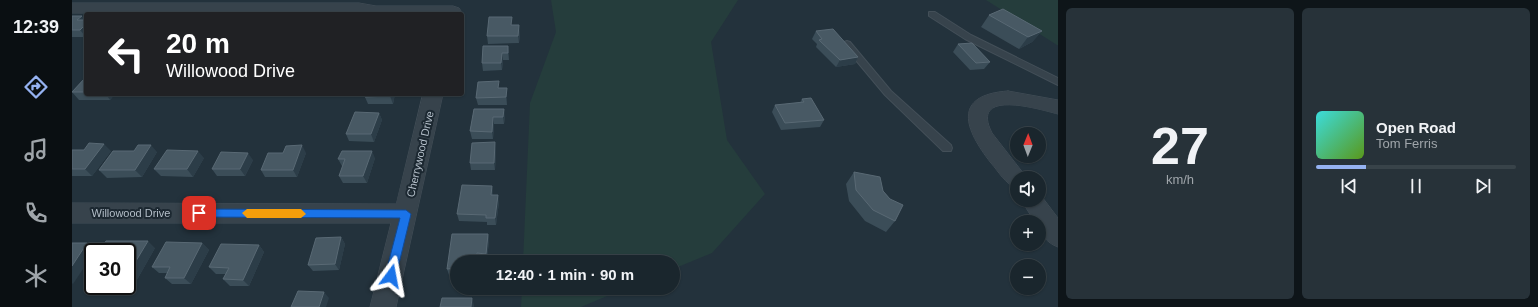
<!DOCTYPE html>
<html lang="en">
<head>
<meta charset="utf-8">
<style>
  :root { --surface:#1a262d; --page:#273239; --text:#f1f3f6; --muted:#9fa5aa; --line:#384349; --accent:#95b2f1 }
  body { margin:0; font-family:Helvetica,sans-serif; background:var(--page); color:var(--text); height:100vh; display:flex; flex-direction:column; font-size:15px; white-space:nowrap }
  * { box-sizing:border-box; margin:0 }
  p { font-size:13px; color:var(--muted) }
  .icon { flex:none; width:22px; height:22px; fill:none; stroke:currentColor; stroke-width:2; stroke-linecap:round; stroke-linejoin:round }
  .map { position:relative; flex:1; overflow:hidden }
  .side { display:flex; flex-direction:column; gap:8px; padding:8px; background:#0e1519; width:480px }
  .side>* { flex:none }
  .top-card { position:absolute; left:12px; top:12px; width:380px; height:84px; border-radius:4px; box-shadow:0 1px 3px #0004,0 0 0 1px var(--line); background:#202124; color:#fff; overflow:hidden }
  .needle { width:26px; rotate:1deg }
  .fabs { position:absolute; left:938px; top:127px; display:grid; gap:8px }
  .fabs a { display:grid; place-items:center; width:36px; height:36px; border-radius:50%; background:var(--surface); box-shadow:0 1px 3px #0004,0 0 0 1px var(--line); font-size:20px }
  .speed { position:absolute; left:12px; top:243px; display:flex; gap:8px; font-size:20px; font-weight:700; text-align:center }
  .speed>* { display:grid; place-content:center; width:52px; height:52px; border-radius:50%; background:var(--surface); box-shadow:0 1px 3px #0004,0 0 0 1px var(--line); line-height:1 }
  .speed .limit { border:2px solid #111; border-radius:6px; background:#fff; color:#111 }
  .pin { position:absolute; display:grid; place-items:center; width:34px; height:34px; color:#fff; margin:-17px; border-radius:8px; box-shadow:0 2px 6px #0006 }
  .me { position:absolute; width:44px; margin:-22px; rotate:13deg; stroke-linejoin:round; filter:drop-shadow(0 0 3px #0008) }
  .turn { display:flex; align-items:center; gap:14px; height:84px; padding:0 16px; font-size:18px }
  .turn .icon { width:52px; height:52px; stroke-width:2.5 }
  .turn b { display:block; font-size:28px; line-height:34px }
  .side .card { flex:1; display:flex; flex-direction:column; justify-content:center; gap:6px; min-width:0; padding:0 14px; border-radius:6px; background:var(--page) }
  .side .dial { align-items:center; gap:0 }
  .dial b { font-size:52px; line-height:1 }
  .song { display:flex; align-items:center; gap:12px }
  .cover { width:48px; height:48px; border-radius:6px; background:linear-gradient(135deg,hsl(180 70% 55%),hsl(90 70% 35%)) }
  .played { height:4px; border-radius:2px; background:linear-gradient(90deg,var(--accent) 25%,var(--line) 25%) }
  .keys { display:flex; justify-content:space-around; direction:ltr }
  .side .tiles { flex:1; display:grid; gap:8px; grid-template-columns:repeat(2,1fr) }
  .trip { position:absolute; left:378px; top:255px; width:230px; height:40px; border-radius:20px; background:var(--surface); box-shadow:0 1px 3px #0004,0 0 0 1px var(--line); font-weight:600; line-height:40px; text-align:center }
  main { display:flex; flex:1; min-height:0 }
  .tab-bar { display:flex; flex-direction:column; width:72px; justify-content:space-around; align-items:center; background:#0a0f12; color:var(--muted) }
  .tab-bar .icon { width:28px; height:28px }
  .tab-bar .on { color:var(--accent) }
  .tab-bar b { font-size:18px; color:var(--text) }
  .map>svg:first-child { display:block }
  .green { fill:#253d3c }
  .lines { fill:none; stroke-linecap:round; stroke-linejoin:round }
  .lane-casing { stroke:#434f58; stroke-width:2 }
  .street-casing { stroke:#434f58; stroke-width:1 }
  .lane { fill:#37434c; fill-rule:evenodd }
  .street { fill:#37434c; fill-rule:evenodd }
  .wall { fill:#3b4d58 }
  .shaded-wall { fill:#2c3d48 }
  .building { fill:#485964; stroke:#596974 }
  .route { fill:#1a73e8; stroke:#114b97 }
  .slow { fill:#f59e0b }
  .labels { text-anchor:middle; stroke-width:4; stroke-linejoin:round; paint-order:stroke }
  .street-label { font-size:11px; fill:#b3bec8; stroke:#1c2831 }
</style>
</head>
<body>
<main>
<nav class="tab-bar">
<b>12:39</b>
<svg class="icon on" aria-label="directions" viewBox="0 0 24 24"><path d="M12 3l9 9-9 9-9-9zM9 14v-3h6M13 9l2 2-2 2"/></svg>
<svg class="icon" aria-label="music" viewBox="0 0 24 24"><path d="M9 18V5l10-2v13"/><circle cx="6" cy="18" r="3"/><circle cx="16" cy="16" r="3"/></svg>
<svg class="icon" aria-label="phone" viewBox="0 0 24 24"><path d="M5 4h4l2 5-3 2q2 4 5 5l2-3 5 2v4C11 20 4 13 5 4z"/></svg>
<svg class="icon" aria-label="climate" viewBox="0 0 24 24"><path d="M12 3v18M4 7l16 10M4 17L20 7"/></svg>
</nav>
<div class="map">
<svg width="986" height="307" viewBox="0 0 986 307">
  <rect width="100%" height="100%" fill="#23323c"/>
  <path class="green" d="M479 0H666L639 42 655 140 693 194 640 253 601 269V262H451L458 103 484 32Z
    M914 0H986V45H985Z
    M450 288H554L509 307H449Z"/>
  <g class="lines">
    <g class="lane-casing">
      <path id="lane" d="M857 12H863L899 35 986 78V85L893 39 857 16Z
        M775 41 778 42 819 91 879 145 880 148 879 151H871L813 95 772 46V42Z"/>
    </g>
    <g class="street-casing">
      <path id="street" d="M0 3H287L304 6H381L387 8 389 11 388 14 0 13Z
        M936 91 986 100V114C967 109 897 88 920 133L955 178H945V188C933 184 927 172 919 163 893 130 879 95 936 91Z
        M351 94H371L324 307H298L319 223H0V203L324 204Z
        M967 193 986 218V247C975 243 967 234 967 222H963L949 200H967Z"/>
    </g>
    <use href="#lane" class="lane"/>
    <use href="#street" class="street"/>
  </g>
  <path class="wall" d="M917 15 970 31 960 42 947 49 909 27Z
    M0 16 14 20V37H0Z
    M440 25 448 32 447 43 416 44 415 36Z
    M744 31 786 57 783 64 764 67 744 47 745 44 740 39Z
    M886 44 918 62 912 69 898 70 881 52Z
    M411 46 437 53V60H431L430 70 411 71 410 63Z
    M14 78V94H43L38 100H7L0 92Z
    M427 88H435V105H406L404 98Z
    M293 94H323L321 104H296L293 97 294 95Z
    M730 99 752 120 748 127 709 130 700 112 703 105 728 103Z
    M402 109 433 116 432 124H422L421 139H400L398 131Z
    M307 113 310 120 302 142 277 141 274 134Z
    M0 150 39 151 20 176H0Z
    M424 150 423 170H399L398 163Z
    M62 151 85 152 70 177 35 178 27 170Z
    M234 153 225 177H193L189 170Z
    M132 158 121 177 89 176 82 169Z
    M303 158 295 183H271L267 176 271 166H270L266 159Z
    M181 160 173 176H145L140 169Z
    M782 172 811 191 818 199 823 221 814 232 793 221 777 201 774 184Z
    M420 186 421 195 427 202 424 225H415V222L387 221 385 214Z
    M416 234 417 240 415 260H407L406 262H385V275H377L375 269Z
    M269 237 273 244 267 270 241 271 236 265Z
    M130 243 137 250 119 284H100L93 278 95 273H87L80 267Z
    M187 245 192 252 177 286H158L151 279 154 274H144L137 267Z
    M83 248 62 285H55V252Z
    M21 260V271L16 268Z"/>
  <path class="shaded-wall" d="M10 16 14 21V37L8 30 5 20Z
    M447 25 448 32 447 43 446 36Z
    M970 31 960 42 947 49 956 37Z
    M436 46 437 53V60L436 53Z
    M430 53 431 60 430 70 429 63Z
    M786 57 783 64 764 67 768 60Z
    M435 88V105L434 97Z
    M34 94H43L38 100Z
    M319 94H323L321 104 318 96Z
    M432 109 433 116 432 124 431 117Z
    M307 113 310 120 302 142 299 134Z
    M421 117 422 124 421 139 420 132Z
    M423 142 424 150 423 170 422 163Z
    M32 144 39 151 20 176 13 169Z
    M79 145 85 152 70 177 63 170Z
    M230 145 234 153 225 177 221 170Z
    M126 151 132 158 121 177 115 169Z
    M300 151 303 158 295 183 291 176Z
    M176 153 181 160 173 176 168 169Z
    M420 186 421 193 420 202 419 195Z
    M426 195 427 202 424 225 423 218Z
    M416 234 417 240 415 260 414 254Z
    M269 237 273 244 267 270 263 264Z
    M76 241 83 248 62 285 55 280V276Z
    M15 243 24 250 22 252H21V254L1 284 0 283V266Z
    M130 243 137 250 119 284 112 278Z
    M187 245 192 252 177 286 171 280Z
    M405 253 407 260 406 262H404Z
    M252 292 257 298 254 307H247Z
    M400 298 402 305V307H399Z"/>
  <path class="building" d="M931 9 970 31 956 37 917 15Z
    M0 16H10L5 20H14V24L8 30H0Z
    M417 17H440L439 25H447L446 36H415Z
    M761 29 786 57 768 60 747 40 750 39 744 31Z
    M900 43 918 62 904 63 886 44Z
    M411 46H436V53H430L429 63H410Z
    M13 78H14V92H0Z
    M427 81 426 88H435L434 97 404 98 406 82Z
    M294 94H319L318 96 293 97Z
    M739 98 752 120 713 123 703 105 732 102 730 99Z
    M402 109H432L431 117H421L420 132 398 131Z
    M283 112 307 113 299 134H274Z
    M423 142 422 163H398L400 143Z
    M17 143 32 144 13 169H0V150H12Z
    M66 145H79L63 170H27L41 151H62Z
    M230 145 221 170H189L196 153H211L214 146Z
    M95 150 126 151 115 169H82Z
    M270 151H300L291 176H267L273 159H266Z
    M149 152 176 153 168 169H140Z
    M782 172 808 177 811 191 818 199 831 205 823 221 801 210 784 190Z
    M390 185 420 186 419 195H426L423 218H414V215L385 214Z
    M380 234H416L414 254 405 253 404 262H385V268L375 269Z
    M269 237 263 264 236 265 244 238Z
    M34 241H76L55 276V252H27Z
    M94 242 130 243 112 278H93L98 267H80Z
    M0 243H15L0 266Z
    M149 244 187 245 171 280 151 279 157 268 137 267Z
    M21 260V268H16Z
    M226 291 252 292 247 307H219Z
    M370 298H400L399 307H368Z"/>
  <path class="route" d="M127 209 334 210 339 214 324 276 323 279 319 281 315 279 313 276 328 218 127 217 122 213Z"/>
  <path class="slow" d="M175 209H229L234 214 229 218H175L170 213Z"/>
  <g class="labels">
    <g class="street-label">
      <text transform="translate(348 154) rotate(-77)" y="4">Cherrywood Drive</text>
      <text x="59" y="217">Willowood Drive</text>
    </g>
  </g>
</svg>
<div class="fabs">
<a><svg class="needle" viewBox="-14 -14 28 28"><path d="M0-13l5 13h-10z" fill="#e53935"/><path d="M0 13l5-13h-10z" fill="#9fa5aa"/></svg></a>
<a><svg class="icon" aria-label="sound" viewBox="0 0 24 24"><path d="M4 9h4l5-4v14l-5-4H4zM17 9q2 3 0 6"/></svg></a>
<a>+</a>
<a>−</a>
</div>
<div class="speed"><div class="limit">30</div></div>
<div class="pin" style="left:127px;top:213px;background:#d93025"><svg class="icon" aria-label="arrive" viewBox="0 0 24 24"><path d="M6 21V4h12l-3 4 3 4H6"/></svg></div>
<svg class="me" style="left:319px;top:276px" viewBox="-20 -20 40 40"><path d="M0-17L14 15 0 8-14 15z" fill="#1a73e8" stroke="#fff" stroke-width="4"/></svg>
<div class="trip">12:40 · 1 min · 90 m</div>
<div class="top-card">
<div class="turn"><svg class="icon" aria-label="left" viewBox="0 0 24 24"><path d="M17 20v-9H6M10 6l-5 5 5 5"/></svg><div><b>20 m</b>Willowood Drive</div></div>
</div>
</div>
<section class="side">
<div class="tiles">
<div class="card dial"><b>27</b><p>km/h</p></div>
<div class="card">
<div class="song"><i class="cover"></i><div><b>Open Road</b><p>Tom Ferris</p></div></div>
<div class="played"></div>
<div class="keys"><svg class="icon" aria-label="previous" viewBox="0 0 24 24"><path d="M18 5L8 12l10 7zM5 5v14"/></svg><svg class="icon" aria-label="pause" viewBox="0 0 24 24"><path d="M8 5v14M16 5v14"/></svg><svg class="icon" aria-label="next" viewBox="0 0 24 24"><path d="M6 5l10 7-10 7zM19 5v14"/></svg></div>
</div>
</div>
</section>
</main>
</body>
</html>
